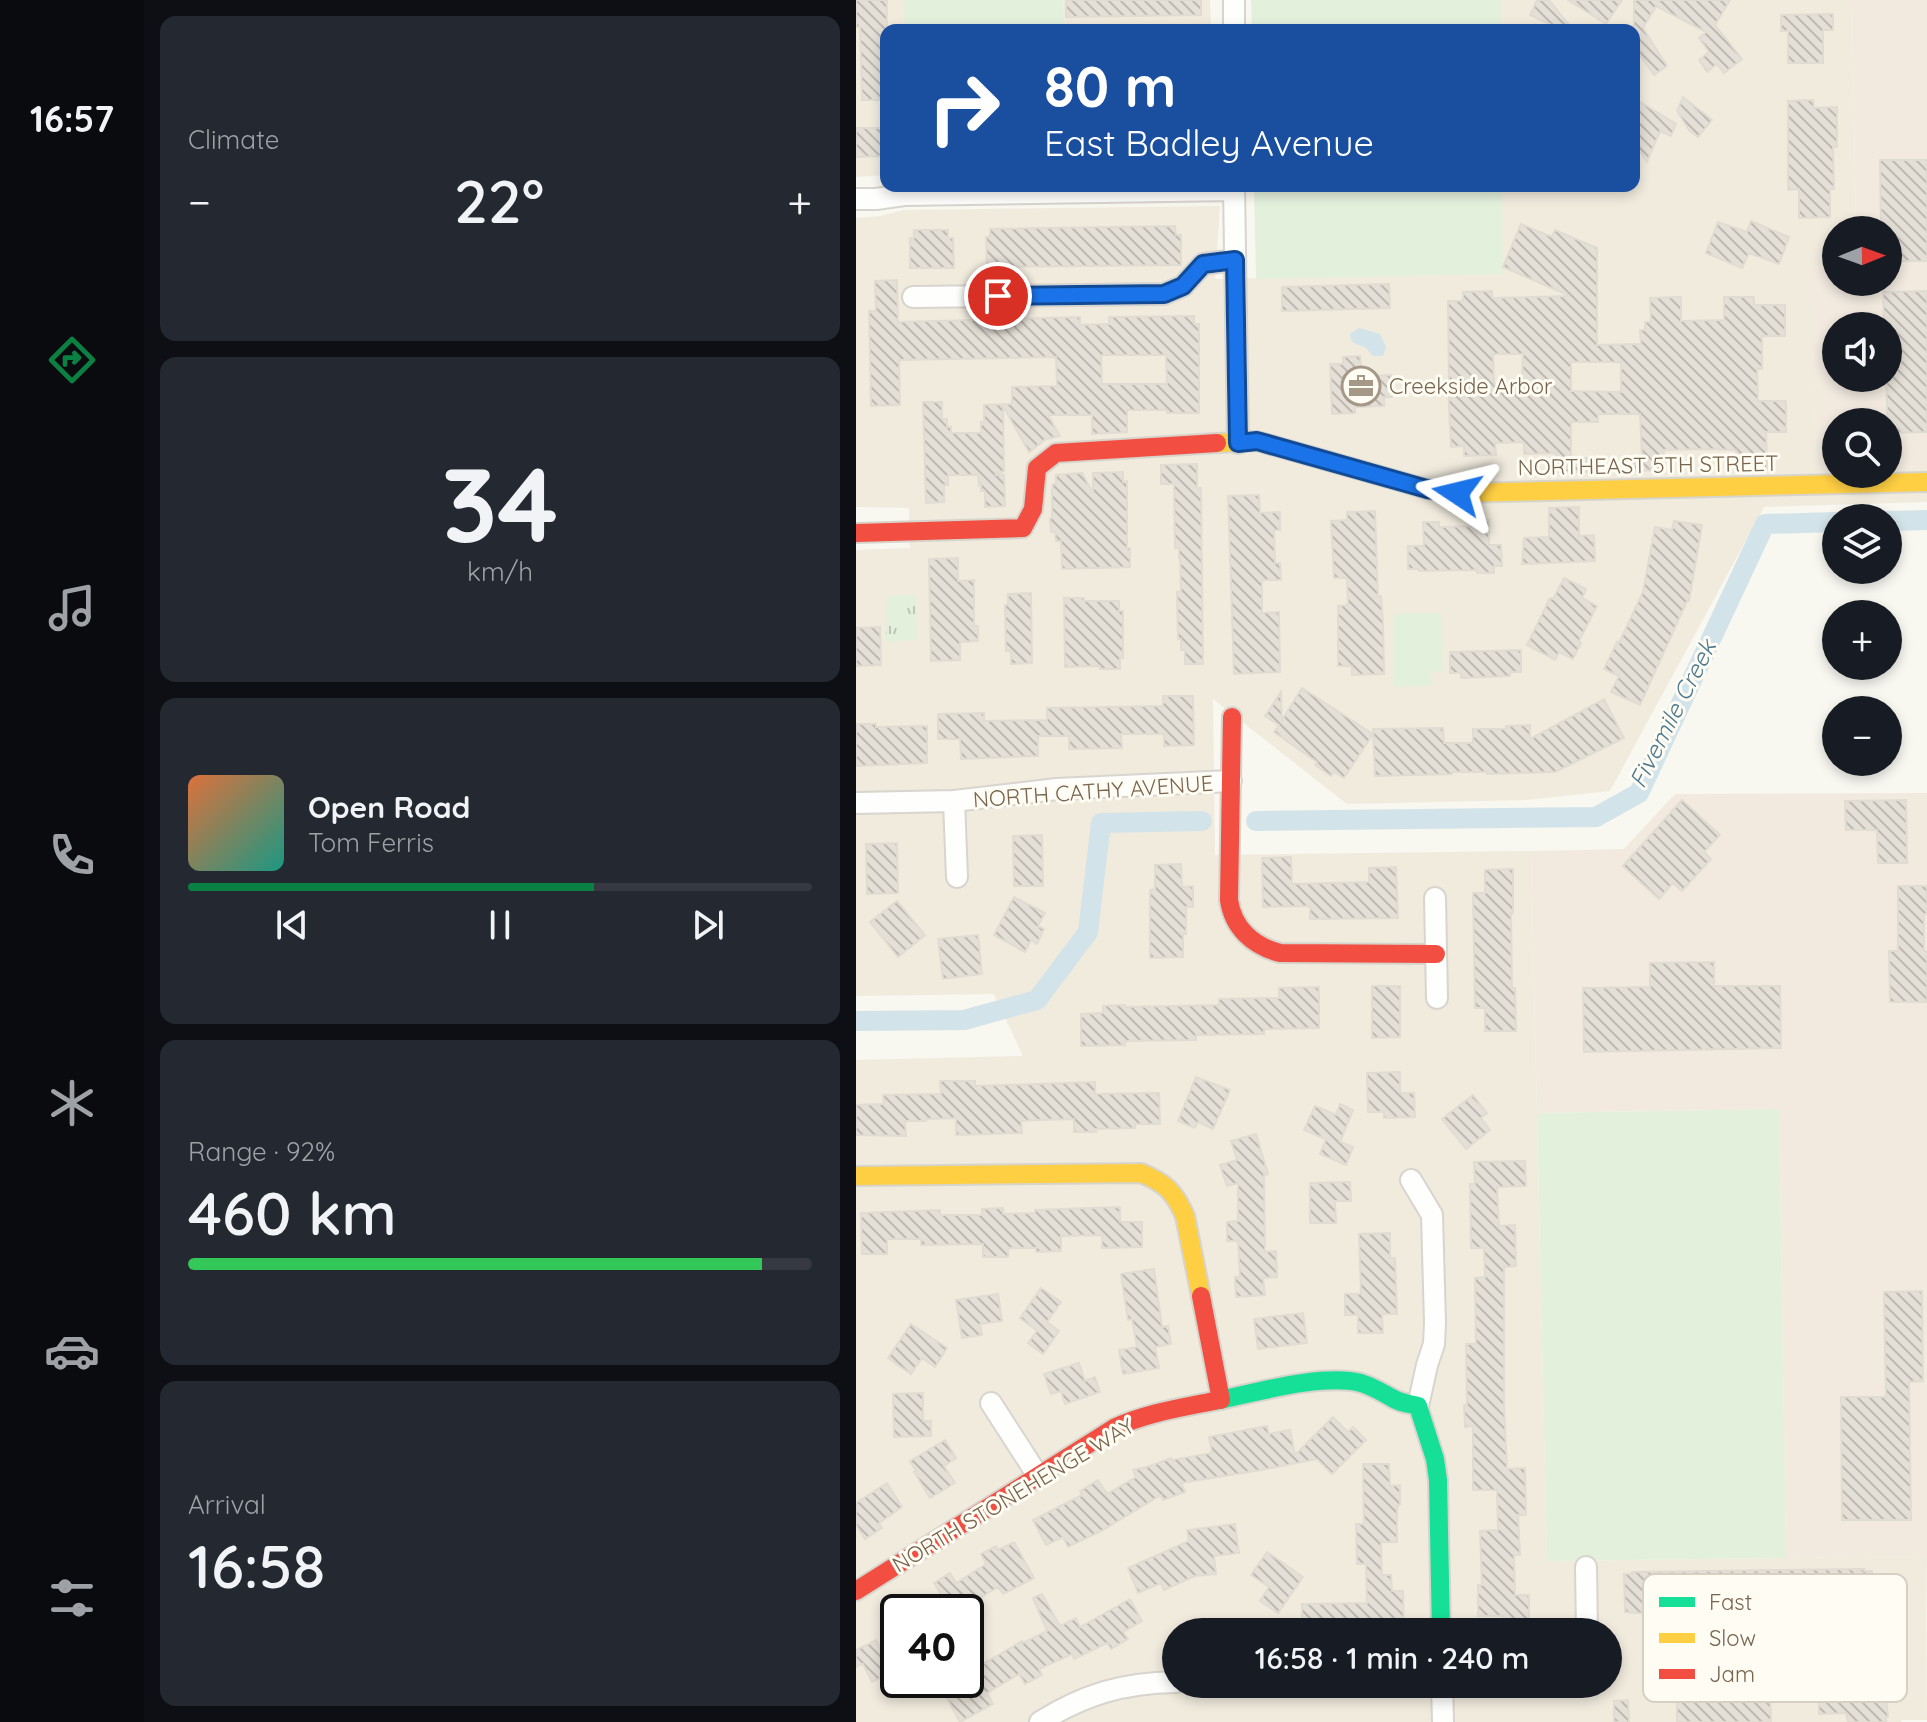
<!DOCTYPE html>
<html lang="en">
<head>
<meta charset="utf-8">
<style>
  :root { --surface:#171b24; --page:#242831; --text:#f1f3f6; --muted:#9ea1a6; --line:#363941; --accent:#0b8043 }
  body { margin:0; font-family:Quicksand,sans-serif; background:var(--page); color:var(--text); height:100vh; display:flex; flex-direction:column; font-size:30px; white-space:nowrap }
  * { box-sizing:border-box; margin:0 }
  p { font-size:26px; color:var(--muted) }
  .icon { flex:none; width:44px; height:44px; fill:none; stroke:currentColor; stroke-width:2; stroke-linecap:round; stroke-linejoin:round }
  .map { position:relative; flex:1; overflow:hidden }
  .side { display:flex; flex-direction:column; gap:16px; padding:16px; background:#0d0f14; width:712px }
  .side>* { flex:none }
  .top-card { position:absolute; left:24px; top:24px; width:760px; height:168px; border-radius:16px; box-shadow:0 4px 12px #0003; background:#1a4fa0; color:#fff; overflow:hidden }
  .needle { width:52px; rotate:89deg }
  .buttons { position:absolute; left:966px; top:216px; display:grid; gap:16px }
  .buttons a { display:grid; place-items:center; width:80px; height:80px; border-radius:50%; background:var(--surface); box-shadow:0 4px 12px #0003; font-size:40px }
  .speed { position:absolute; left:24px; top:1594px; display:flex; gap:16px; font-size:40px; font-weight:700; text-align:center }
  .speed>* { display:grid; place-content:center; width:104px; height:104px; border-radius:50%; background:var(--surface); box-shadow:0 4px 12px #0003; line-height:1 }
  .speed .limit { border:4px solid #111; border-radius:12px; background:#fff; color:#111 }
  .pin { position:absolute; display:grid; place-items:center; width:68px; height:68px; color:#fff; margin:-34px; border:4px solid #fff; border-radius:50%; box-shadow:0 2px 8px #0007 }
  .me { position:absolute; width:88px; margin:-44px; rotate:280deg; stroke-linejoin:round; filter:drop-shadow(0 0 6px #0008) }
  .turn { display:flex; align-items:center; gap:28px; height:168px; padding:0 32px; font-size:36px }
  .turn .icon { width:104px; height:104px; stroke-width:2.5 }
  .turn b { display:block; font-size:56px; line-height:68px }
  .big { font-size:60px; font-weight:600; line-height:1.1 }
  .side .widget { flex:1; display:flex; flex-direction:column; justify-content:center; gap:12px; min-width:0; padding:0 28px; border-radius:16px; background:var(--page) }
  .side .dial { align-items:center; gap:0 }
  .dial b { font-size:104px; line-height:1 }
  .song { display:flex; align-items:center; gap:24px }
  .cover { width:96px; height:96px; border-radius:12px; background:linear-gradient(135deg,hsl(20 70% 55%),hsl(170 70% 35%)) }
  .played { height:8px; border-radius:4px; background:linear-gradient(90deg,var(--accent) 65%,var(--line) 65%) }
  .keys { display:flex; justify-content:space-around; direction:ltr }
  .heat { display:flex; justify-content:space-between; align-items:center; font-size:44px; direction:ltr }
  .charge { height:12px; border-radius:6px; background:linear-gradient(90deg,#34c759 92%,var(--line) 0) }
  .trip { position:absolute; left:306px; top:1618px; width:460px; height:80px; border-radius:40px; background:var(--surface); box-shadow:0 4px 12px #0003; font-weight:600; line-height:80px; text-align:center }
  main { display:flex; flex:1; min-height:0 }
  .menu { display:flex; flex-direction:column; width:144px; justify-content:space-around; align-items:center; background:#090b0e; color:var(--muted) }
  .menu .icon { width:56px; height:56px }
  .menu .current { color:var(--accent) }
  .menu b { font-size:36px; color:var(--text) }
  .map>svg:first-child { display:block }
  .residential { fill:#f1ebde; fill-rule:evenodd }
  .commercial { fill:#f2eadf; fill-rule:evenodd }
  .green { fill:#e3f0dc }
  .park { fill:url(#park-tufts) }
  .water { fill:#d2e3e9 }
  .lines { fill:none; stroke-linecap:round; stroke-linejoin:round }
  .canal { stroke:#d2e3e9; stroke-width:20 }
  .building { fill:url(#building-back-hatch); stroke:#e1dcd2; stroke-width:2; fill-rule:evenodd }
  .street-casing { stroke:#d8d4ce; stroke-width:24 }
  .fast-casing { stroke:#d7d4cc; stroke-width:22 }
  .slow-casing { stroke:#d7d4cc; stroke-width:22 }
  .jam-casing { stroke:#d7d4cc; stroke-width:22 }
  .street { stroke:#fefefd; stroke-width:20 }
  .fast { stroke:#16e098; stroke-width:18 }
  .slow { stroke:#ffcf43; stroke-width:18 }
  .jam { stroke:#f24e42; stroke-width:18 }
  .route-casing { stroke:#114b97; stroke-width:20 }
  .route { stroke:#1a73e8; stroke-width:14 }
  .labels { text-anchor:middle; stroke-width:6; stroke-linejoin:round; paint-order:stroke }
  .poi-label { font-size:22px; fill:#78654f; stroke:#fefcf3; text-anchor:start }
  .street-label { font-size:22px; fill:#78654f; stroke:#fefcf3 }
  .water-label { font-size:24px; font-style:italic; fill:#4c7991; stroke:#fefcf3 }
  .key { fill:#fefcf3; stroke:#d6cfc2; stroke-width:2 }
  .key-label { font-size:22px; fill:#78654f }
</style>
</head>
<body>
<main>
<nav class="menu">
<b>16:57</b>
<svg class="icon current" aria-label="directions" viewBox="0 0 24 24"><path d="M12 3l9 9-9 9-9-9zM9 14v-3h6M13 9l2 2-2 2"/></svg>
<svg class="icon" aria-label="music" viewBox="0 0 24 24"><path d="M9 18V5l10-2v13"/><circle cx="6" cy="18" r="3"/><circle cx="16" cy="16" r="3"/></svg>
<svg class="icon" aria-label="phone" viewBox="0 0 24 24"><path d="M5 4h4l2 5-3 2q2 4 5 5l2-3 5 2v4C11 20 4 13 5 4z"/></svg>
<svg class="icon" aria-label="climate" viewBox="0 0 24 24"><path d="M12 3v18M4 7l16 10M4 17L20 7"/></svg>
<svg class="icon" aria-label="car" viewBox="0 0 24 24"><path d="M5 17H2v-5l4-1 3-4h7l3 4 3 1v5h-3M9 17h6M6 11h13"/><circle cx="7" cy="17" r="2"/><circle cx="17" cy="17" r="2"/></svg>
<svg class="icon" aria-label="filters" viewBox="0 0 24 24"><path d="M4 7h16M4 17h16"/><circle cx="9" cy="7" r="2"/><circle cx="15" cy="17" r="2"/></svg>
</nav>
<section class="side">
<div class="widget"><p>Climate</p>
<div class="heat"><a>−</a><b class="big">22°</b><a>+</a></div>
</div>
<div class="widget dial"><b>34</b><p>km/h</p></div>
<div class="widget">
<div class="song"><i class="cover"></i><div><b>Open Road</b><p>Tom Ferris</p></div></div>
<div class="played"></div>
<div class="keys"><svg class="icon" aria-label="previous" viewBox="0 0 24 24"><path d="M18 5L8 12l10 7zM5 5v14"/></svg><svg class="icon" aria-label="pause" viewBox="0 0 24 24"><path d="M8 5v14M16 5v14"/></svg><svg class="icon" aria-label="next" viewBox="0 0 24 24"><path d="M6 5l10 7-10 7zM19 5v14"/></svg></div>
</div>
<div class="widget"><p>Range · 92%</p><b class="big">460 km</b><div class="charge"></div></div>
<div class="widget"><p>Arrival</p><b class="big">16:58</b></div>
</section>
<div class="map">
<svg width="1071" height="1722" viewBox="0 0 1071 1722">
  <defs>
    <pattern id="park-tufts" width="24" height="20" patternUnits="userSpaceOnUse" patternTransform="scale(2)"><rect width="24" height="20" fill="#e3f0dc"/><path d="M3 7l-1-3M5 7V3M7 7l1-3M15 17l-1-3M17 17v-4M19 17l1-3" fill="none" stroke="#bdc6b5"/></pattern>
    <pattern id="building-back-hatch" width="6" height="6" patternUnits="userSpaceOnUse" patternTransform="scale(2)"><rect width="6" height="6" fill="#e5e0d7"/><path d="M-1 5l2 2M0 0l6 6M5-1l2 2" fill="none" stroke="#beb9b1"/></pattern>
  </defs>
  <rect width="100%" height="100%" fill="#f8f7f0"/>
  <path class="residential" d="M0 0H47L48 30H30V175L0 177Z
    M207 0H354L355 30H209Z
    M645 0H996L1000 230H980V267L954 268 960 458 957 468H980V474H1032V467L1071 466V502L908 507 754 791 671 800 491 804 357 699 359 855 675 851 691 1561 1070 1556 1071 1720H1046L1045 1722H0V1060L167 1056 138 994 0 996V550L54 548 53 508 0 507V218L24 216 48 210 364 206 359 279 646 274V186H778V30H645ZM42 1612H110V1680H42ZM320 1632H752V1684H320Z"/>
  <path class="commercial" d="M996 0H1071V466L1032 467V422H980V468H957L960 458 953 268 980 267V282H1032V230H1000ZM980 326H1032V378H980Z
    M1071 793V1618L1070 1556 930 1558 923 1109 681 1113 675 851 768 849 819 794Z"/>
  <path class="green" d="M47 0H207L209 30H48Z
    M395 0H645V30H396Z
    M398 186H646L647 274 400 279Z
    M586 613 587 671H575L576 686 538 687 537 614Z
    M923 1109 930 1558 691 1561 681 1113Z"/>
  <path class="park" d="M60 594 61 640 30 642 31 596Z"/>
  <path class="water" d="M503 328 524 334 530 347 527 356H517L510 348 496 342 494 334Z"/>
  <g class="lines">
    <path class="canal" d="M1032 521 1071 520
      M400 821 740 817 783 793 909 524 980 522
      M0 1021 108 1020 181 1000 232 932 245 823 346 821"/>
  </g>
  <path class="building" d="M0 0H31L30 100H6L4 27H0Z
    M210 0H345V15L210 17Z
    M681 0H693L717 30H706L674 15Z
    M712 0H766L750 24Z
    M778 0H874L859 25 886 59 868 73 861 64 851 72 843 60 853 52 843 38 850 32 800 6 787 28 811 66 798 75 778 46Z
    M977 14V30H967V63H932V31H925V15Z
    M827 97 856 120 842 137 833 130 821 111Z
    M778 98 820 124 815 136 804 131 791 162 778 143Z
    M957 100 958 108 981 107V147H977L978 189H974V217L943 218V189L932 190V101Z
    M0 128H30V156L0 157Z
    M1024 160H1071V261H1032V230H1025Z
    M895 221 933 237 923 264 893 253 886 268 850 253 862 222 891 232Z
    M665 224 696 237 699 230 741 248V345L785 344 784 330H789V322H795L794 298 825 297V321L868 320V297H898V305H929V336H906V369H901L902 401H930V432H910L911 469H881L880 450 852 449 808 450V470L778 471V457H786L784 414H742V422H715V458H731V472H701L700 453 668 454V442L639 443 640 455 608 456V446L595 447 592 386H593L592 301H607V292L636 291V298L714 296 647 267ZM637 354H667L666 384H638ZM715 362H765V392L715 391Z
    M319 226 320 235H325V265L131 267 130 237H134V229Z
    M58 230H92V238H97L98 268H54V238H58Z
    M41 280 42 322 224 317V325L253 324V317L338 316V324H343V413H311V410H271V432L236 434V415H192L204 436 190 439 173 452 147 406 148 471 139 475H148L149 506 129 507V491H125V483L123 485 122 475H92V485H88V502L70 503 67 402H86V419H91V427H95V433H125V422H128V405L156 404V387L201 386 200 357 43 360 44 405 15 406 13 311H20L19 281ZM245 355H310L311 384H246Z
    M533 284 534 308 426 311V287Z
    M1071 291V432L1032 433 1030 378H1032V326H1028L1027 292Z
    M504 356 505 370H511V376L535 375 536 397H528V406L499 407V413L476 414 474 364H487V357Z
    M341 464V488H345L347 664H329V650H325V639H322L321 592H325L324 558H323V548H319L318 484H305V465Z
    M267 472V482L271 481V548H274V567L206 569 205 541H200L199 532H195L194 518H196V489L197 484H200V475L226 473 237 493V473Z
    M403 495 404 513 424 512V530H418L419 563H424L425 580H406V613L423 612 424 672 378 674 372 496Z
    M723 507V536L738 535 739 561 666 564 668 538 693 537V508Z
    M519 511 522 597 525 596 527 623 528 674 496 675V666H482V606L492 605 491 578H478L475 521 491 520V512Z
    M633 520V545H645L646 566H638V573H621V570L563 571V569H552V546H568L567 522H583V527L618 526V521Z
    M818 521 846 525 833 601H831L784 705 755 692 763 676 748 669 761 642 763 643 787 592 799 527 816 530Z
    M102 558V581L118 580V626H122V641L104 642V660L75 661 73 559Z
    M708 578 730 589 726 598 741 606 723 641 725 643 717 659 703 652 699 660 671 645 694 598 697 599Z
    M175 593 176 663 155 664V651H150L149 605H152V594Z
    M208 598H228V601H263V611H267V658H264V669H244V666L209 667Z
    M24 627 25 665 0 666V628Z
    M665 650V672H654V676L605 678V673H594V652Z
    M446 688 517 734 488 778 478 772 475 776 459 765 461 762 418 732 423 725 409 716 425 692 426 720Z
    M307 696H337L338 745 308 746V734H265L266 748 213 749V736H182V756L105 759 104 739H82V714L128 713V721L191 720V708L307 706Z
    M748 699 768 738 699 772 631 774V772H596V774L519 776 517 729 587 728 588 743H617V729H650V726L674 725V739Z
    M0 724H20V727L71 726V763L0 766Z
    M826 800 864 835 848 852 855 859 826 891 817 883 803 899 767 866Z
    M1050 800 1051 863H1022L1021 830H990L989 801Z
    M186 835 187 886H158L157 836Z
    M41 843 42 893 11 894 10 844Z
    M435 857 436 884 513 882V868L540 867 542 918 454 919V906L407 907 406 858Z
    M325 864 326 887 337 886V907H330V934H327V957L294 958V890L299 889V865Z
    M657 869V913H655L656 988H659L660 1031H629V1008H619L617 893H629V870Z
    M1042 886H1071V914H1068V951H1071V1002H1034L1033 951H1042Z
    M158 897 189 913 182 926 188 929 181 944 175 940 169 952 138 935Z
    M41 901 69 935 42 957 14 922Z
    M122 935 126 974 87 979 82 939Z
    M858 962V986H924L925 1048 728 1052 727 988 794 987V963Z
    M516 986H544V1037L516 1038Z
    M463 987V1028L408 1029V1034L340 1035V1040L269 1041V1045L225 1046V1014L247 1013V1006L269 1005V1007L363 1005V999L423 998V988Z
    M544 1072V1093H558L559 1117 528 1118V1112H512L511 1073Z
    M340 1077 374 1090 357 1129 342 1122 339 1128 322 1121Z
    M84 1081H119V1086L239 1082V1094L303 1093 304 1124H279V1128L240 1129V1132H218V1119L182 1120 165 1121 166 1133 100 1135V1118L70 1119V1121H49L50 1136 0 1135V1105L28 1104 27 1095 85 1094Z
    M617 1095 631 1113 625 1118 634 1130 610 1149 586 1119Z
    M484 1104 497 1110 484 1142 497 1147 490 1165 464 1154 470 1139 448 1130 459 1106 480 1115Z
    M400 1134 412 1174 408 1175 409 1252 420 1251 421 1277 407 1278 409 1295 380 1297 379 1277H384L382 1241H371V1222L382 1221V1183L371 1186 364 1165 381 1160 375 1141Z
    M669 1161 670 1186 641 1187 643 1226 659 1225 660 1266 648 1267V1404L651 1469 669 1468 670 1515H662L664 1555H658L659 1595H673V1631L647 1632V1616H622V1585H626L624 1531 642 1530 641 1490H617V1426L609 1427 608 1405H611L610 1344H620L619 1278 629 1277 628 1248H615L614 1184H619L618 1162Z
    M494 1182 495 1201H479L480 1223H454V1183Z
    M264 1207V1222H286V1247L246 1248V1235L205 1236V1251L180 1252V1248H152V1257H127V1244L65 1245V1239H31V1254H6L5 1213 84 1210V1215H126V1209L147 1208V1214L179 1213V1210Z
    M534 1233V1258H539L541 1314H526L527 1333H502V1315H489V1294H505L503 1234Z
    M298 1269 306 1327 312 1326 315 1344 299 1347 303 1368 267 1374 263 1350 281 1347 276 1319 272 1320 265 1274Z
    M185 1288 205 1302 191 1322 203 1331 187 1354 172 1343 181 1331 164 1318Z
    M1066 1291 1067 1381 1053 1382 1055 1520H986L985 1397H1030L1028 1292Z
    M142 1294 146 1321 124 1324 126 1335 106 1338 100 1300Z
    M447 1313 451 1343 402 1349 398 1319Z
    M55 1324 91 1348 79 1367 66 1358 55 1374 32 1358Z
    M223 1363 229 1381 239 1377 244 1392 209 1404 205 1391 195 1394 188 1374Z
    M67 1393V1421H75V1436L38 1437 37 1394Z
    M477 1417 492 1432 497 1427 510 1440 476 1474 461 1459 405 1470 325 1483 329 1492 307 1500 305 1495 247 1530 212 1547 207 1537 190 1545 177 1520 226 1495 224 1491 242 1480 251 1494 280 1477 277 1470 294 1466 315 1458 316 1460 356 1453 353 1437 411 1426 413 1434 434 1430 439 1455Z
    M89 1440 100 1458 88 1466 99 1483 74 1498 58 1472 60 1471 54 1461Z
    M507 1464H533L534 1486 544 1485V1505L541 1506V1542H525L526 1575H535L536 1591H547L548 1632H446V1604L511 1603 510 1564H501L500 1524H508Z
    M31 1483 46 1507 23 1523 26 1528 9 1539 0 1525V1503Z
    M379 1524 383 1553 358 1556 360 1574 339 1576 308 1590 305 1583 282 1593 272 1568 333 1541 331 1530Z
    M158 1542 178 1578 147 1594 142 1587 116 1603 122 1612H63L88 1599 78 1583 94 1573 100 1583 130 1564 125 1554 140 1546 142 1550Z
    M411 1552 447 1577 422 1613 404 1601 413 1587 395 1575Z
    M1008 1569V1571H1016L1017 1623H1020L1021 1638 906 1640 907 1687 914 1686 915 1722H821V1687H824L823 1641 795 1642V1614L769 1612 768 1574H776V1572Z
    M186 1594 204 1626 220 1618 224 1627 274 1599 286 1621 267 1632 272 1639 255 1649 251 1643 218 1659 216 1654 183 1669 186 1675 169 1684 163 1674 131 1693 137 1704 104 1722 85 1687 98 1680H110V1674L166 1641 167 1643 191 1631 177 1598Z
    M20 1640 36 1673 16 1682 7 1664 0 1667V1650Z
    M962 1676H976V1682L1029 1681 1032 1717H1030V1722H992L990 1713 963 1714Z
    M772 1700 773 1722H758V1701Z"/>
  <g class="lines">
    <g class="street-casing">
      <path id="street" d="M378 0V30
        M378 186 382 443
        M0 199H20L48 195 378 190
        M57 297 308 294 327 286 347 264 379 260
        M98 801 101 877
        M0 803 98 801 201 789 375 781
        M579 898 581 998
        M555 1180 576 1215 579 1323 578 1344 571 1365 562 1406
        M135 1403 182 1476
        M730 1567 731 1632
        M586 1684 587 1722
        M184 1722C229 1694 267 1683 320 1682"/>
    </g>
    <g class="fast-casing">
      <path id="fast" d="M358 1401C399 1393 466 1373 505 1383 518 1387 527 1393 538 1399 545 1403 554 1404 562 1406L579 1459 582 1480 585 1632"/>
    </g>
    <g class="slow-casing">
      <path id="slow" d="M361 443 401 441 571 489 601 493 1071 482
        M0 1176 285 1173C309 1183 318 1191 329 1216L345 1296"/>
    </g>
    <g class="jam-casing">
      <path id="jam" d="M0 533 167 528 177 509 181 468 200 453 361 443
        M376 717 373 900C377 928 397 946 424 953L580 954
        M345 1296 365 1400
        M0 1591 258 1428C290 1413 324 1408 358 1401"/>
    </g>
    <use href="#street" class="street"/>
    <use href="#fast" class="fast"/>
    <use href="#slow" class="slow"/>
    <use href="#jam" class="jam"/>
  </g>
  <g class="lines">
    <g class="route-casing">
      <path id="route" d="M142 296 308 294 327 286 347 264 379 260 382 443 401 441 571 489 601 493"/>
    </g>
    <use href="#route" class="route"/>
  </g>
  <defs>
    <g id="office-ring" transform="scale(2)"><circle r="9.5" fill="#fefcf3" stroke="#a59887" stroke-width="1.5"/><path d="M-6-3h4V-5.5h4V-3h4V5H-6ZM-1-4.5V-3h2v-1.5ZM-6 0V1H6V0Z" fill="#a59887"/></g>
  </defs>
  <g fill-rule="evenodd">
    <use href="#office-ring" x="505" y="386"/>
  </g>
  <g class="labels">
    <g class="poi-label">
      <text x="533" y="394">Creekside Arbor</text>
    </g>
    <g class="street-label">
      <text transform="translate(792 465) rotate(-1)" y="8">NORTHEAST 5TH STREET</text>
      <text transform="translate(237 791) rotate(-4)" y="8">NORTH CATHY AVENUE</text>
      <text transform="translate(157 1495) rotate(-31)" y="8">NORTH STONEHENGE WAY</text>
    </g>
    <g class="water-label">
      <text transform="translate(817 714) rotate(-63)" y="8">Fivemile Creek</text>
    </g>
  </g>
  <rect x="787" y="1574" width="264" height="128" rx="12" class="key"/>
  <rect x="803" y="1597" width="36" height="10" fill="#16e098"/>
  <rect x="803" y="1633" width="36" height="10" fill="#ffcf43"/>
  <rect x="803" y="1669" width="36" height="10" fill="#f24e42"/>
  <g class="key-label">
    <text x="853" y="1610">Fast</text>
    <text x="853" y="1646">Slow</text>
    <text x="853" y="1682">Jam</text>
  </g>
</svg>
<div class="buttons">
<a><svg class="needle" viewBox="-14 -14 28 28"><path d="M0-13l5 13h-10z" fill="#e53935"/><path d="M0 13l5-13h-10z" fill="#9ea1a6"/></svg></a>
<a><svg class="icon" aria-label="sound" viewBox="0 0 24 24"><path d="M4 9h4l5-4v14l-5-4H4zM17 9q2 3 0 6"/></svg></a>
<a><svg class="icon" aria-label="search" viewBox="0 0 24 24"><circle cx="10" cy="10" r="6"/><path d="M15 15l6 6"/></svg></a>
<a><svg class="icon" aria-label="layers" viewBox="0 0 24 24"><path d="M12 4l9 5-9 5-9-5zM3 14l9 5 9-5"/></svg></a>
<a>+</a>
<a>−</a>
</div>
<div class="speed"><div class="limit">40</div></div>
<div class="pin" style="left:142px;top:296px;background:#d93025"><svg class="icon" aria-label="arrive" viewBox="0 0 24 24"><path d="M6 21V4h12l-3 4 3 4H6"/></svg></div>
<svg class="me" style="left:601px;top:493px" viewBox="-20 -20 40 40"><path d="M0-17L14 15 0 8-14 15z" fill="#1a73e8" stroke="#fff" stroke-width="4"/></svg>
<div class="trip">16:58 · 1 min · 240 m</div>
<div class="top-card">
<div class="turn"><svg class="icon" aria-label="right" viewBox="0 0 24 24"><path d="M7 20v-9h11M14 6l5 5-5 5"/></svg><div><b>80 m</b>East Badley Avenue</div></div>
</div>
</div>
</main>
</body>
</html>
